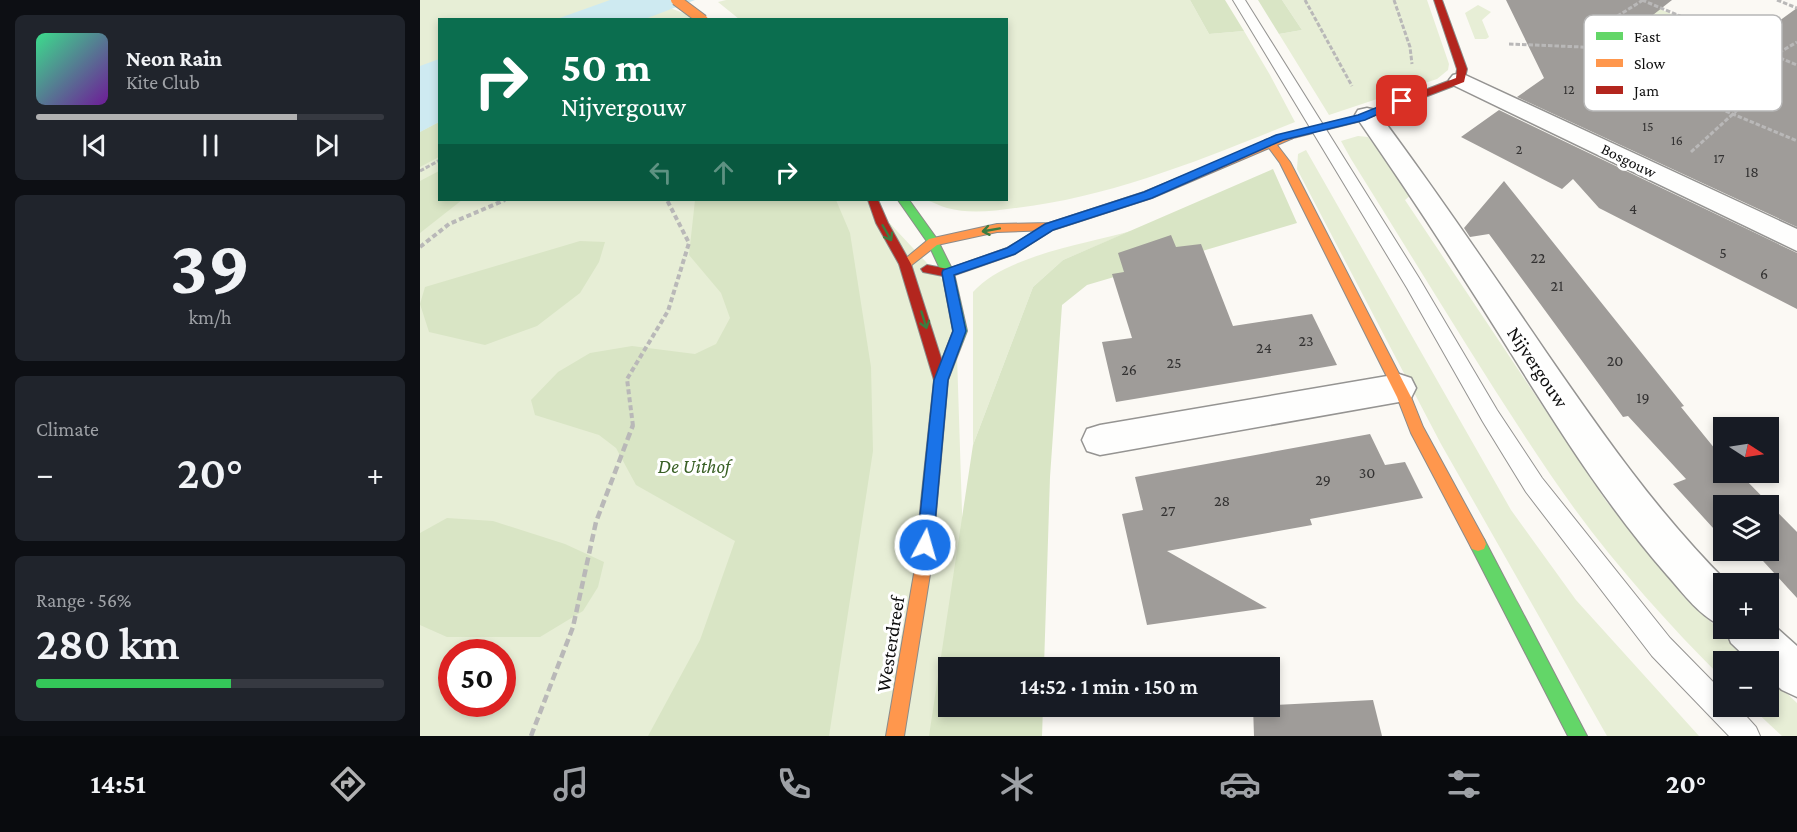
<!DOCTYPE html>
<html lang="en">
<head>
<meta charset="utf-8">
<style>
  :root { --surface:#171b24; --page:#20242c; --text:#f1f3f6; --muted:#9ea1a6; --line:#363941; --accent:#b1b1b2 }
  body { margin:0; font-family:"Crimson Pro",serif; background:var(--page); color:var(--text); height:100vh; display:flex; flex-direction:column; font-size:22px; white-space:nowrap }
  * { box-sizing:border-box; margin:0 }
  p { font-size:20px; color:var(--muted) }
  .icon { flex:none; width:33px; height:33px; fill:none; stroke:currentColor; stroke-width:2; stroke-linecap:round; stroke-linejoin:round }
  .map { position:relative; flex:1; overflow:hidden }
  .side { display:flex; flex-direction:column; gap:15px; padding:15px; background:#0d0f14; width:420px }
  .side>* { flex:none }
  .top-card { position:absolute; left:18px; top:18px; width:570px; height:183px; border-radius:0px; box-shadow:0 3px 9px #0003; background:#0b6e4f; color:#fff; overflow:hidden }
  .needle { width:39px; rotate:102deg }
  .fabs { position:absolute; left:1293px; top:417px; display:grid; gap:12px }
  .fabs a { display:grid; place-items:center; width:66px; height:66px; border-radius:0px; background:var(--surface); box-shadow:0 3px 9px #0003; font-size:30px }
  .speed { position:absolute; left:18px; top:639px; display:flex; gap:12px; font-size:30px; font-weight:700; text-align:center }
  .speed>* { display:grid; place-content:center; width:78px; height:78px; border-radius:50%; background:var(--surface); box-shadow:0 3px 9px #0003; line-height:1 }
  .speed .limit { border:9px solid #d22; background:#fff; color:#111 }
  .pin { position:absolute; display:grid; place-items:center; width:51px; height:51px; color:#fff; margin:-26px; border-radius:12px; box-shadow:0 3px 9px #0006 }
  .me { position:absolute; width:66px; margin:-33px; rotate:6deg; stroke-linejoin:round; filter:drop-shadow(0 0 4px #0008) }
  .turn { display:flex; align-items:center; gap:21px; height:126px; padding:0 24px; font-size:27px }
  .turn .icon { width:78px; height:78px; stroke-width:2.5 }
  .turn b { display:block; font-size:42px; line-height:51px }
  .lanes { display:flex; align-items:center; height:57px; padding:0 24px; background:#0003; justify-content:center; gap:30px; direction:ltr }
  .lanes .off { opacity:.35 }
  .big { font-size:45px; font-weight:600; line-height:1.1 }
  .side .widget { flex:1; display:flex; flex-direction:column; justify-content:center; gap:9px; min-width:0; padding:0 21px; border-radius:9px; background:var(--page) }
  .side .dial { align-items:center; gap:0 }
  .dial b { font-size:78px; line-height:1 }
  .song { display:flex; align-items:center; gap:18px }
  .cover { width:72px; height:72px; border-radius:9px; background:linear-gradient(135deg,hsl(150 70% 55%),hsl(280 70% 35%)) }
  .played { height:6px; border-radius:3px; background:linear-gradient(90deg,var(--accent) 75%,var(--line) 75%) }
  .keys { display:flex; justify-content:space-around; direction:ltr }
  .heat { display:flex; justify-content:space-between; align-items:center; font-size:33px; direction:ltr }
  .charge { height:9px; border-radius:4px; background:linear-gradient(90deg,#34c759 56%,var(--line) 0) }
  .trip { position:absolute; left:518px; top:657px; width:342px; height:60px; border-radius:0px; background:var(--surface); box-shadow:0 3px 9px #0003; font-weight:600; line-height:60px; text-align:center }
  .tabs { display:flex; height:96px; justify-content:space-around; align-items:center; background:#090b0e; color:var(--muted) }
  .tabs .icon { width:42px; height:42px }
  .tabs .on { color:var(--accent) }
  .tabs b { font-size:27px; color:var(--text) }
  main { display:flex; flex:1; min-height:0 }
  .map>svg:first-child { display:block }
  .green { fill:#e7eed6; fill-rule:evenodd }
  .forest { fill:#d9e5c5 }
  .water { fill:#ceeaf1 }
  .building { fill:#9f9c99 }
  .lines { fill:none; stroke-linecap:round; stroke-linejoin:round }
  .lane-casing { stroke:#959492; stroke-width:2 }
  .street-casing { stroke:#959492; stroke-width:3 }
  .fast-casing { stroke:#8c8b89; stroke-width:2 }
  .slow-casing { stroke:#8c8b89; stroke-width:2 }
  .jam-casing { stroke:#8c8b89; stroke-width:2 }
  .path-far2 { stroke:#b9b8b8; stroke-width:3; stroke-dasharray:4.5 2; stroke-linecap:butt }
  .path-far1 { stroke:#b9b8b8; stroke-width:4; stroke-dasharray:5 3; stroke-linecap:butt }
  .path { stroke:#b9b8b8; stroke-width:4.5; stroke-dasharray:8 4; stroke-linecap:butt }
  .lane { fill:#fefefd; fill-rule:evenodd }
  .street { fill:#fefefd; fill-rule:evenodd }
  .fast { fill:#63d668; fill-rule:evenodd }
  .slow { fill:#ff974d; fill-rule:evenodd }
  .jam { fill:#b3261e; fill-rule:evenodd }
  .slow-bridge-casing { stroke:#8c8b89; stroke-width:12; stroke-linecap:butt }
  .slow-bridge { stroke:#ff974d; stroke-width:10 }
  .oneway { stroke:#3d7c40 }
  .route { fill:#1a73e8; stroke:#114b97; stroke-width:1.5 }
  .labels { text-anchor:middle; stroke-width:6; stroke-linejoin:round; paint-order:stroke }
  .far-number-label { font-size:14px; fill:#333232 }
  .far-street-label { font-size:16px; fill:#0f0f0f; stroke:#fff }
  .number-label { font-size:16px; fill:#333232 }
  .street-label { font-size:20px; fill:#0f0f0f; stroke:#fff }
  .park-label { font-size:20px; font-style:italic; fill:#396025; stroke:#fff }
  .key { fill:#fff; stroke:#b7b7b7; stroke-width:1.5 }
  .key-label { font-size:16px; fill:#0f0f0f }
</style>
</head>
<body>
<main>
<section class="side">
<div class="widget">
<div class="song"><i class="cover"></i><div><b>Neon Rain</b><p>Kite Club</p></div></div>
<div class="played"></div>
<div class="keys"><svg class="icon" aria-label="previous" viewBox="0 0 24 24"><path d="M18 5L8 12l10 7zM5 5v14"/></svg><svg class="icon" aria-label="pause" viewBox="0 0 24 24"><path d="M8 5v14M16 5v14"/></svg><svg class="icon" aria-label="next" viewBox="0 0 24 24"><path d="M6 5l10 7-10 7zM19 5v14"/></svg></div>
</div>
<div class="widget dial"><b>39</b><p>km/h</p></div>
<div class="widget"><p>Climate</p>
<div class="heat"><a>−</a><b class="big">20°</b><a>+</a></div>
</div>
<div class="widget"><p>Range · 56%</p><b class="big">280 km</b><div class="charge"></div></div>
</section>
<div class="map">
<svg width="1377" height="736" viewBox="0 0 1377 736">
  <rect width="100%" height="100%" fill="#fbf9f4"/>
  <path class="green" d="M0 0H228L280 19 20 20V200H448L535 293 547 667 528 668V706L549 736H0ZM32 652H82V704H32Z
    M306 0H770L789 34 824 31 850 75 875 122C785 158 692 197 595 208 573 211 549 214 527 208 520 206 513 202 506 200H586V20L319 19 298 2Z
    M862 0H1007L1029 64 1028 70 1017 79 909 115 859 34 882 30Z
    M1223 2 1320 43 1311 52 1330 60 1284 102 1199 65 1181 29Z
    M1058 5 1071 12 1062 20 1069 37 1066 39H1055L1045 13Z
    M938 136 948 137 992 194 985 200 1186 501 1263 596 1333 661 1304 662 1303 679C1240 616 1180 548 1130 474 1061 372 997 264 931 159L921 141Z
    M886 150 1091 510 1156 600 1279 736H1187L1021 444 877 169 878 154Z
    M711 231 643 260 613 287 553 445V292C585 256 664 244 711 231Z
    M1349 676 1377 703V736H1362L1331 707 1348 706Z"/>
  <path class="forest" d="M770 0H805L824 31 789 34Z
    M838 0H862L882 30 859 34Z
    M19 122V157L0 167V132Z
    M853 169 877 223 667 285 642 305 630 477 624 667 528 668V706L623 707 622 736H509L553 445 613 287 643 260Z
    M19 171 20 200H42L0 233V181Z
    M275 200H416L430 233 451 367 453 451 409 736H228L280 640 315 541 216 485 196 448 179 435 115 415 111 400 138 372 170 353 212 346 275 354 296 344 310 318 301 293 269 255Z
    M160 241 185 242 179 262 160 293 117 326 65 345 9 332 0 304 5 287Z
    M27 518 73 521 145 544 184 562 178 587 163 611 120 637H27L0 625V533Z"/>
  <path class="water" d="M190 0H275L225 19 134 20Z
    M19 59V122L0 132V66Z"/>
  <path class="building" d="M1086 0H1252L1177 59 1258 94 1377 8V227L1097 97 1124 78Z
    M1079 110 1377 253V309L1179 208 1153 179 1142 189 1041 137Z
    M1084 181 1264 406 1261 407 1304 460V472H1318L1377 532V598L1333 550H1348V506H1304V540L1253 484 1266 479 1208 416 1203 417 1069 234 1050 237 1044 228Z
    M751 235 756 247 781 244 813 326 892 314 917 365 696 402 682 342 712 338 692 274 704 272 698 253Z
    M950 434 965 465 985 462 1003 498 890 519 892 525 747 551 847 608 727 625 702 514 723 510 715 477Z
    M953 700 962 736H834L833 706Z"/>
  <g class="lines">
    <g class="lane-casing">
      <path id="lane" d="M813 0H825L999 278 1077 410 1122 478 1250 638 1304 693V706H1317L1336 727 1340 736H1309L1232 656 1106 492 1063 422 987 288Z"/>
    </g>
    <g class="street-casing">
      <path id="street" d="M1041 73 1377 229V251L1033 85 1029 80 1033 75Z
        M947 108 956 110C1015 189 1070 270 1126 352 1182 433 1238 514 1309 584H1304V627C1280 617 1264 594 1247 575 1169 486 1110 381 1046 282 1010 225 973 170 935 115L938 110Z
        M979 374 991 378 996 388 991 398 979 402 680 455 667 451 662 440 667 429 680 425Z
        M1348 620 1377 646V697L1362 690 1348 678V662H1331L1311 643 1305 628H1348Z"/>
    </g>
    <g class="fast-casing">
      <path id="fast" d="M478 200H489L517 239 534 273 547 331 528 380 517 502 514 507 509 509 504 507 501 502 514 380 533 331 522 273 508 243Z
        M1058 537 1064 539 1167 736H1148L1052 549 1050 544 1052 539Z"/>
    </g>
    <g class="slow-casing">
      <path id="slow" d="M869 133 874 136 873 138 857 145 870 162 991 397 1003 427 1064 539 1066 544 1064 549 1058 551 1052 549 991 433 977 397 860 163 849 148 732 198 633 230 577 232 517 245 489 267 485 268 479 264 509 239 577 224 629 223 724 192 844 143 845 140Z
        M509 495 514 497 517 502 511 568 484 736H466L495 568 501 502 504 497Z"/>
    </g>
    <g class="jam-casing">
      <path id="jam" d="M1014 0H1022L1047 69 1044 82 945 120 869 139 865 138V134L937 116 1036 78 1037 69Z
        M448 200H458L468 223 491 264 528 380 526 384H516L514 380 479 264 456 223Z
        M627 224 631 225 633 228 631 231 595 254 532 276 528 277 503 272 501 269 507 265 528 269 587 248Z"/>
    </g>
    <path class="path-far2" d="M885 0 932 86
      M974 0 990 47 992 64
      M1222 0 1377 65
      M1223 0 1177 29 1194 64 1377 141
      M1357 0 1377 8
      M1089 44 1186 48
      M1271 152 1356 75 1350 58 1377 42
      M0 171 20 160"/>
    <path class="path-far1" d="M0 247 29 224 85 200
      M213 426 207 379 248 311 269 243 247 200"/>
    <path class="path" d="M111 736 153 627 176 522 213 425"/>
    <use href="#lane" class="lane"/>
    <use href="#street" class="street"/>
    <use href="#fast" class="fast"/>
    <use href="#slow" class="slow"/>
    <use href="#jam" class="jam"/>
    <g class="slow-bridge-casing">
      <path id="slow-bridge" d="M256 0 283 20"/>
    </g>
    <use href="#slow-bridge" class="slow-bridge"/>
  </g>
  <defs><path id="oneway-shaft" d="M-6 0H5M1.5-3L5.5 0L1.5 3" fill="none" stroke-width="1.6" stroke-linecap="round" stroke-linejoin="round" transform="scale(1.5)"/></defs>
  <g class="oneway">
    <use href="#oneway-shaft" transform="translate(571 230) rotate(170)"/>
    <use href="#oneway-shaft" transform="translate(467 233) rotate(60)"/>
    <use href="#oneway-shaft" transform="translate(504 320) rotate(73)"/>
  </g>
  <path class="route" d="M978 99 987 101 945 120 863 140 732 198 633 230 595 254 534 275 546 331 528 380 513 545 511 551 505 553 499 551 497 545 514 380 533 331 522 273 523 270 587 248 625 224 724 192 856 135 938 115Z"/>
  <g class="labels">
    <g class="far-number-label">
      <text x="1149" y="94">12</text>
      <text x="1228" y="131">15</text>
      <text x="1257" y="145">16</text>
      <text x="1099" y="154">2</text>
      <text x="1299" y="163">17</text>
    </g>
    <g class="far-street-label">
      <text transform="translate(1209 160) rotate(26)" y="6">Bosgouw</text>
    </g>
    <g class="number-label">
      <text x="1332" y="177">18</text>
      <text x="1213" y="214">4</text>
      <text x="1303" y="258">5</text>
      <text x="1118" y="263">22</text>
      <text x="1344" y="279">6</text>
      <text x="1137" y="291">21</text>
      <text x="886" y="346">23</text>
      <text x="844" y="353">24</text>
      <text x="1195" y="366">20</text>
      <text x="754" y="368">25</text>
      <text x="709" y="375">26</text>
      <text x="1223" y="403">19</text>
      <text x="947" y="478">30</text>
      <text x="903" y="485">29</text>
      <text x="802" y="506">28</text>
      <text x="748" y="516">27</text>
    </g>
    <g class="street-label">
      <text transform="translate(1118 367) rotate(56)" y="7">Nijvergouw</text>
      <text transform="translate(470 644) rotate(-81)" y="7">Westerdreef</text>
    </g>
    <g class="park-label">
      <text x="274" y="473">De Uithof</text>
    </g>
  </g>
  <rect x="1164" y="15" width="198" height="96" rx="9" class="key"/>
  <rect x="1176" y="32" width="27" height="8" fill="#63d668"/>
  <rect x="1176" y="59" width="27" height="8" fill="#ff974d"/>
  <rect x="1176" y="86" width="27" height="8" fill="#b3261e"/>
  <g class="key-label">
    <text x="1214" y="42">Fast</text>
    <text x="1214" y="69">Slow</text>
    <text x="1214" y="96">Jam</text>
  </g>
</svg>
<div class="fabs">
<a><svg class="needle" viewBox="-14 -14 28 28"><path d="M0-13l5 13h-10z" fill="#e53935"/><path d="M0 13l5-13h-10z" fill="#9ea1a6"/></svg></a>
<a><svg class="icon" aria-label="layers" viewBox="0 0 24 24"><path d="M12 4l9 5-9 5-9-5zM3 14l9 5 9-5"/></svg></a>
<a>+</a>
<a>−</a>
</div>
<div class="speed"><div class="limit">50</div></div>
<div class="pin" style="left:982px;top:101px;background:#d93025"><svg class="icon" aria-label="arrive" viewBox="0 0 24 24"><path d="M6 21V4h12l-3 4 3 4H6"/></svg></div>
<svg class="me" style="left:505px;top:545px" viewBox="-20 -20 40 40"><circle r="17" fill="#1a73e8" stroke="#fff" stroke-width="3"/><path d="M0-11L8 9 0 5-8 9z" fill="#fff"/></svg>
<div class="trip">14:52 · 1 min · 150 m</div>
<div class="top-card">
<div class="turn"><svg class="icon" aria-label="right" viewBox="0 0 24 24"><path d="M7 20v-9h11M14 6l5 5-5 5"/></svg><div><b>50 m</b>Nijvergouw</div></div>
<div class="lanes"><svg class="icon off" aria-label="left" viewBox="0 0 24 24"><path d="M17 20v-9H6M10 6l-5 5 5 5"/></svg><svg class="icon off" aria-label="ahead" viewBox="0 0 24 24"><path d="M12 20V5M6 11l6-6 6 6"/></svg><svg class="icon" aria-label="right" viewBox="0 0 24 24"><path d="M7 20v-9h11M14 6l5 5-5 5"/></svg></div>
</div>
</div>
</main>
<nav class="tabs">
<b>14:51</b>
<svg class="icon on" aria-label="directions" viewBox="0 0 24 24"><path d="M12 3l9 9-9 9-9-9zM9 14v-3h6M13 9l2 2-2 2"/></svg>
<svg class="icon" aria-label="music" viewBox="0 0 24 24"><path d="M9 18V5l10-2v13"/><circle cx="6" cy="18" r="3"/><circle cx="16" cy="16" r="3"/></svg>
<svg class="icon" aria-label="phone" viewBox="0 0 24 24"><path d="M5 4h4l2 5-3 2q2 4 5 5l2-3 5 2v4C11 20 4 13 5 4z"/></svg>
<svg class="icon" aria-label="climate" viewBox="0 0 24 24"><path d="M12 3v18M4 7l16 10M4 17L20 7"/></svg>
<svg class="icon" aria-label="car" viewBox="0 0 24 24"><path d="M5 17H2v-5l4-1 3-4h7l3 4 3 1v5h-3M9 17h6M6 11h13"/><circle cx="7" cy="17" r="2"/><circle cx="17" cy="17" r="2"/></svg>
<svg class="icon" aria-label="filters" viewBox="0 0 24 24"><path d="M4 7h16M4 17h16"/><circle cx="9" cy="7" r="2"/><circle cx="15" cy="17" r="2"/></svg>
<b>20°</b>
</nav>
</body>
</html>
